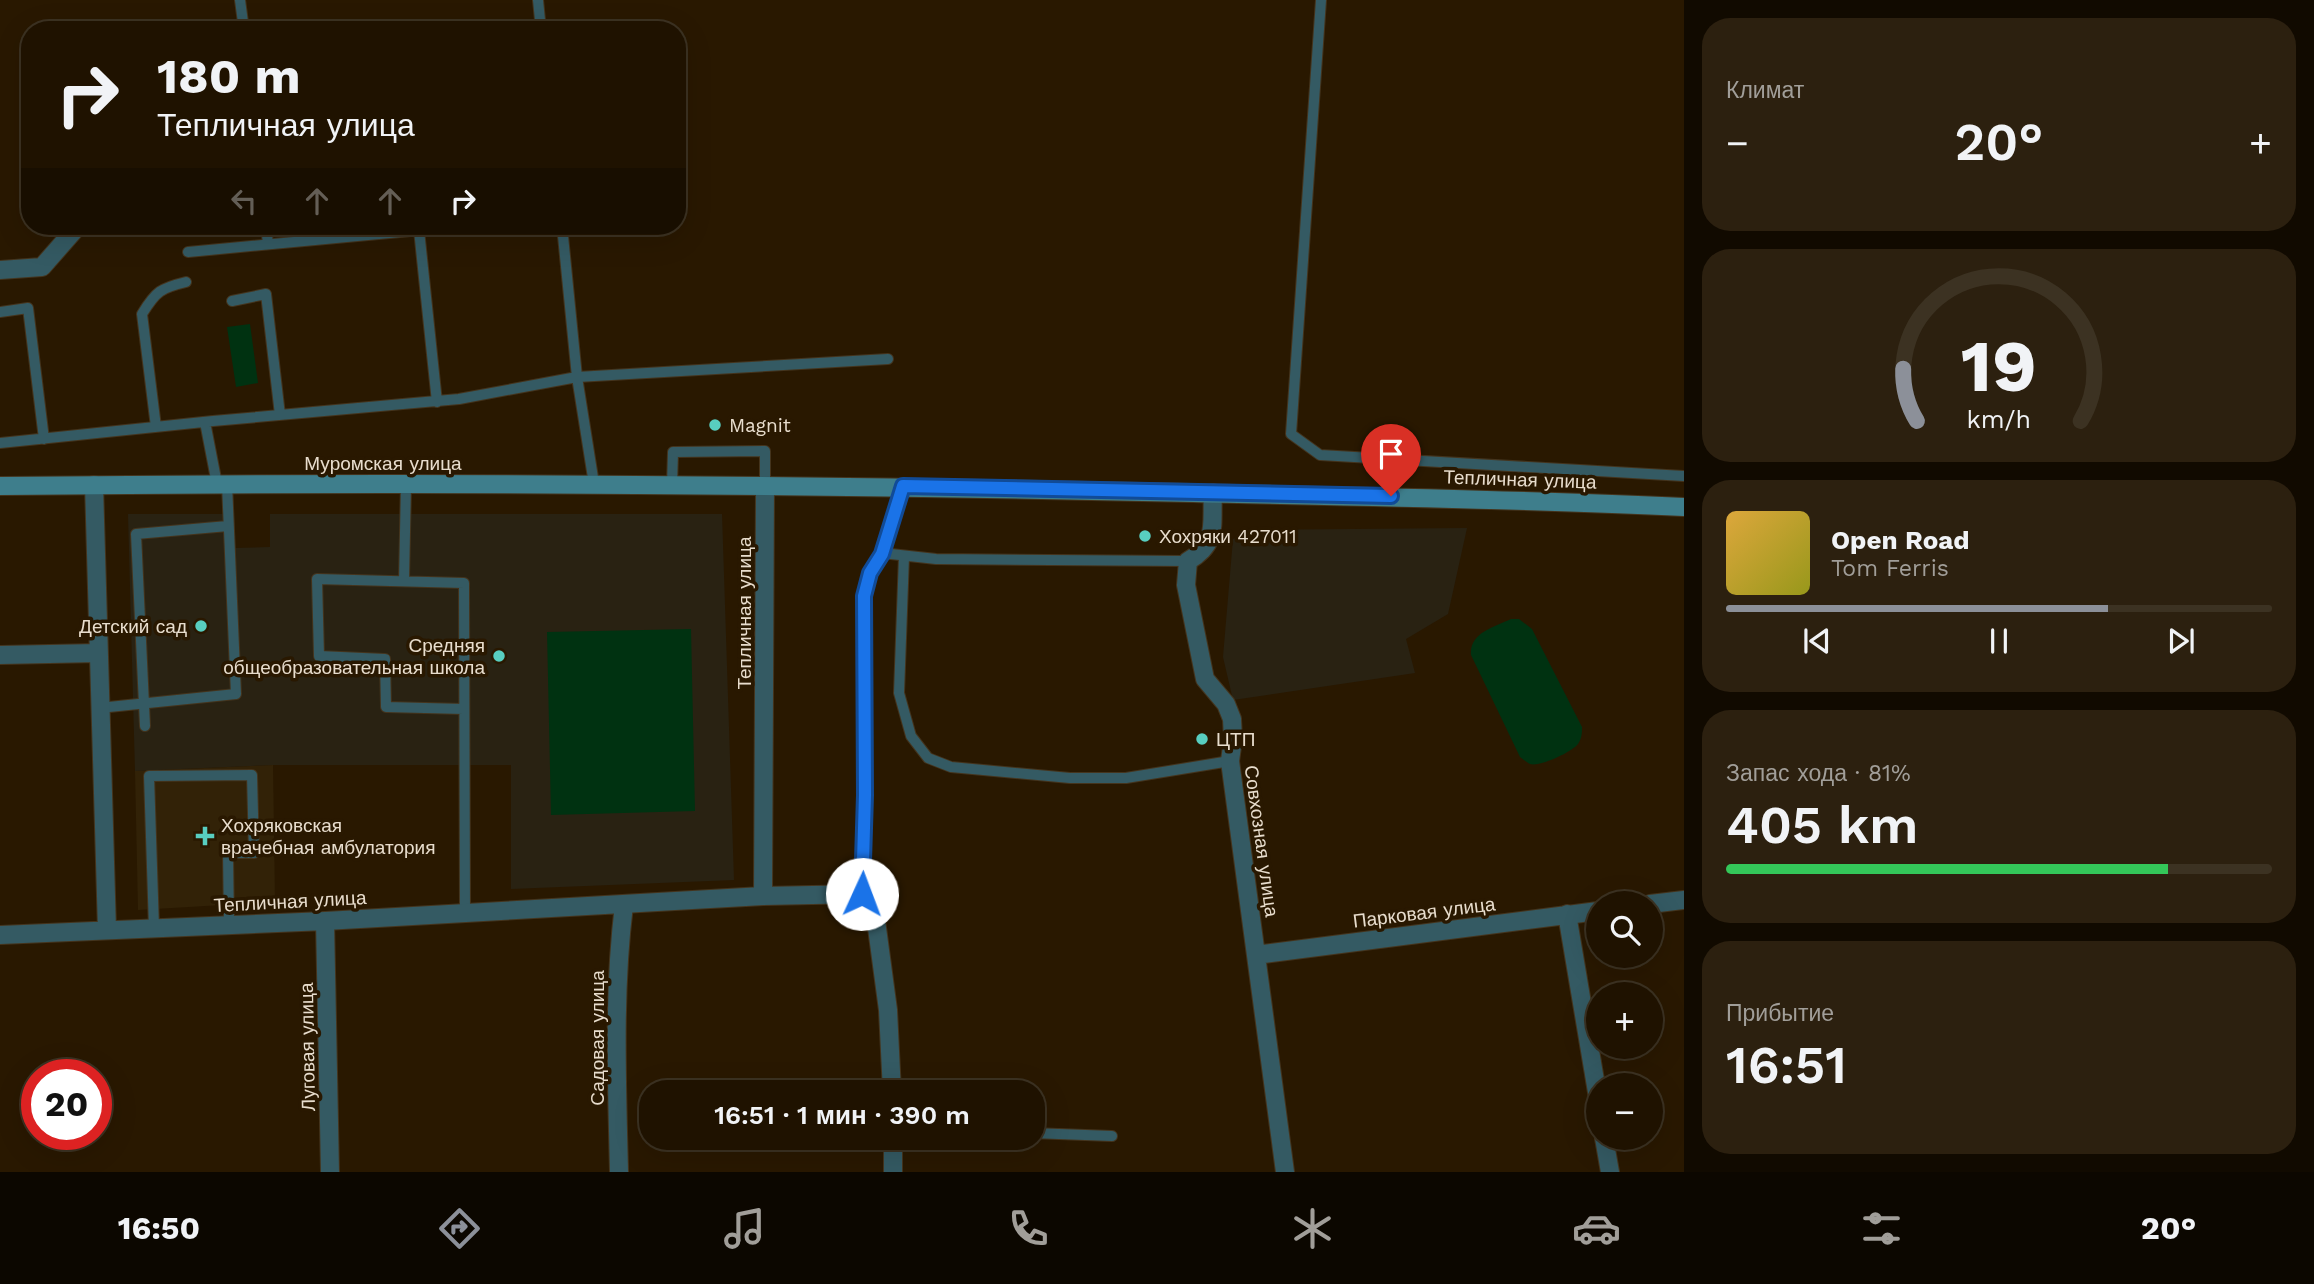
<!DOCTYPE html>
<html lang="ru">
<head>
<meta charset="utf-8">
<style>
  :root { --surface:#1f1200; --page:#2c200f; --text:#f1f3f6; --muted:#a19e99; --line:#3c3222; --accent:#8c9099 }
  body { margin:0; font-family:"Work Sans",sans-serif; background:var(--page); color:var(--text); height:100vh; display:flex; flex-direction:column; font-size:26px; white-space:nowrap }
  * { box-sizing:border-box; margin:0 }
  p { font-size:23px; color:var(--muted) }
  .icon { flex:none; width:38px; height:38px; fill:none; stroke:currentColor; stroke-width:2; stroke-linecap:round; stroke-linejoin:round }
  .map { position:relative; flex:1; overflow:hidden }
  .drawer { display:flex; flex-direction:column; gap:18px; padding:18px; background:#110a00; width:630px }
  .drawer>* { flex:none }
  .hud { position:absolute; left:21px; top:21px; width:665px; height:214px; border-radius:28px; box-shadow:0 7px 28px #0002,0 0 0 2px var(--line); background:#1f1200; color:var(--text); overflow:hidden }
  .buttons { position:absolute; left:1586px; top:891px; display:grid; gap:14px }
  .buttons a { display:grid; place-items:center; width:77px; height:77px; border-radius:50%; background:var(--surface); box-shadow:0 7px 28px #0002,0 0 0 2px var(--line); font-size:35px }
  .speed { position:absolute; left:21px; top:1059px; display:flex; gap:14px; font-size:35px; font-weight:700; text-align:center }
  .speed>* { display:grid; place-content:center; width:91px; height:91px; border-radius:50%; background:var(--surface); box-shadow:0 7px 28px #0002,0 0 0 2px var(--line); line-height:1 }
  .speed .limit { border:10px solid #d22; background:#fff; color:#111 }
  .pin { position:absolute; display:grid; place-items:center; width:60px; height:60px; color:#fff; margin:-72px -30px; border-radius:50% 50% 50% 0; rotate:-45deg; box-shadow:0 0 7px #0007 }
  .pin .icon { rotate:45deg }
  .me { position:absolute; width:77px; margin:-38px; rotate:2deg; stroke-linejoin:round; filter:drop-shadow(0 0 5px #0008) }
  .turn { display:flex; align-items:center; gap:24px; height:147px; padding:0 21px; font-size:32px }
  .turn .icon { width:91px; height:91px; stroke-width:2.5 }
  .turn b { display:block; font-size:49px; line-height:60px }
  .lanes { display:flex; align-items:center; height:66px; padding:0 21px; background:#0003; justify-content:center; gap:35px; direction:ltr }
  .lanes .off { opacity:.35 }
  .big { font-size:52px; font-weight:600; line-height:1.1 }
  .drawer .widget { flex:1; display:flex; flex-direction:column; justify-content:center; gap:10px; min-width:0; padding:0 24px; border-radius:28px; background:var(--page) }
  .drawer .dial { align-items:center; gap:0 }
  .dial svg { height:182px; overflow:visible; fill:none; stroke:var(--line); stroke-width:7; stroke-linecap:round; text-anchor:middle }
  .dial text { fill:var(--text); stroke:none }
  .song { display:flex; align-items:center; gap:21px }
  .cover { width:84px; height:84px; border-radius:10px; background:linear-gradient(135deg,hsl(40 70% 55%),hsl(60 70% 35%)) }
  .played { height:7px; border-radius:4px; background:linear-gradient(90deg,var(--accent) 70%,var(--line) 70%) }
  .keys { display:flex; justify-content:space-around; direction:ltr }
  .heat { display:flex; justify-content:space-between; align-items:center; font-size:38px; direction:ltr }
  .charge { height:10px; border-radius:5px; background:linear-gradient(90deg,#34c759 81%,var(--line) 0) }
  .trip { position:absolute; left:639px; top:1080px; width:406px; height:70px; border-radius:28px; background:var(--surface); box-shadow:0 7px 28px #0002,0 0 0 2px var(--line); font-weight:600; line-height:70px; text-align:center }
  .tabs { display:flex; height:112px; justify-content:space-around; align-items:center; background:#0c0700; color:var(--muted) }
  .tabs .icon { width:49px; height:49px }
  .tabs .current { color:var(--accent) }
  .tabs b { font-size:32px; color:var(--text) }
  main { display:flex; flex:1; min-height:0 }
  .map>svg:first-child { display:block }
  .built { fill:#322207 }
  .education { fill:#292212 }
  .green { fill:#003211 }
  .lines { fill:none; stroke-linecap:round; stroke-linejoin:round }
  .lane-casing { stroke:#44341d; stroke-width:12 }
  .street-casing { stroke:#44341d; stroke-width:20 }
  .secondary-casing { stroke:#44341d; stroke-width:20 }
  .lane { stroke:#345a63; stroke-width:10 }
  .street { stroke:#345a63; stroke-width:18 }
  .secondary { stroke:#3e7e8c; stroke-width:18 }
  .route-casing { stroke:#114b97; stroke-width:18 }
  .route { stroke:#1a73e8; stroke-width:12 }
  .poi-dot { fill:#58cec0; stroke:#291800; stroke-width:2.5 }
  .labels { text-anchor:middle; stroke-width:7; stroke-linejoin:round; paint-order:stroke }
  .poi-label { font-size:19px; fill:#e8ddcd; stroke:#291800; text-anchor:start }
  .street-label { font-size:19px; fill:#e8ddcd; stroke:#291800 }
</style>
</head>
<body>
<main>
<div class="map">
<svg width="1684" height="1172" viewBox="0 0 1684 1172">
  <rect width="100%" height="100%" fill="#291800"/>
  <path class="built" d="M273 765 275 902 138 910 135 771Z"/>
  <path class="education" d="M128 514H234L235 548 270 547V514H722L734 880 511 889V765H273L135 771Z
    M1467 528 1448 614 1406 639 1415 673 1233 700 1223 657 1233 539 1252 530Z"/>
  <path class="green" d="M250 324 258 383 236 387 227 327Z
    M1511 619H1519L1532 629 1582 727C1582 733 1582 738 1578 744 1572 752 1540 767 1530 764 1526 762 1524 760 1520 757L1471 655C1469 633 1494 627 1511 619Z
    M691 629 695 811 551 815 547 632Z"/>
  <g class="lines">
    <g class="lane-casing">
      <path id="lane" d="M240 0 244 30
        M538 0 541 30
        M1321 0 1291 434 1320 455 1684 476
        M266 226 268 244
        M562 226 577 377 594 484
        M419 230 437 402
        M188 252 464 226
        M232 301 266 294 280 415
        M0 312 28 308 44 439
        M205 422 217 484
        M156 427 142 314C156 291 161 288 186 282
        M0 443 213 421 459 399 577 377 888 359
        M672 485 673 452 765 451V485
        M882 553 936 559 1188 561
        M904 556 899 693 911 736 928 758 951 767 1070 778H1126L1230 761
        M404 581 406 484
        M99 708 236 694 227 484
        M464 709 386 707 385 659 319 656 317 579 464 583C464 693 464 803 465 913
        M145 726 136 534 228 526
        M862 894 865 795 864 596 870 573 882 553 903 486
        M154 928 149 776 252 775 254 853H228L229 925
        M1032 1133 1112 1136"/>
    </g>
    <g class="street-casing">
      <path id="street" d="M0 270 42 267 78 226
        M94 485 107 930
        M1213 493C1211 525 1219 543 1188 561L1186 585 1205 679 1226 704 1232 719 1233 739 1230 761 1285 1172
        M0 655 98 653
        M763 896 765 485
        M1650 904 1684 900
        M1567 914 1598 1098
        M325 921 330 1172
        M0 935 325 921 763 896 862 894 875 913 888 1010 892 1092
        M1256 955 1598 911
        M1604 1138 1610 1172
        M619 1172C617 1083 613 994 624 905
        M893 1172V1138"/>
    </g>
    <g class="secondary-casing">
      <path id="secondary" d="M0 486C398 482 796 484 1193 493 1357 497 1520 499 1684 507"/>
    </g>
    <use href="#lane" class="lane"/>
    <use href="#street" class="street"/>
    <use href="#secondary" class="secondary"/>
  </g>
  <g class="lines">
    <g class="route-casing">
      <path id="route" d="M862 894 865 795 864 596 870 573 882 554 903 486 1391 496"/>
    </g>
    <use href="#route" class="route"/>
  </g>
  <g class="poi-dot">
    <circle cx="715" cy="425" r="7"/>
    <circle cx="1145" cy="536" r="7"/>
    <circle cx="201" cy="626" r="7"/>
    <circle cx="499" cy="656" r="7"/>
    <circle cx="1202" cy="739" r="7"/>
    <path d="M201.5 825.5h7v7h7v7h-7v7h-7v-7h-7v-7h7z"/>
  </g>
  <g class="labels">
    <g class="poi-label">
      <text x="729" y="432">Magnit</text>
      <text x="1159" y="543">Хохряки 427011</text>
      <text x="187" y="633" text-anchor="end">Детский сад</text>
      <text x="485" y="652" text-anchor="end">Средняя<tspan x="485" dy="22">общеобразовательная школа</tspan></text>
      <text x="1216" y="746">ЦТП</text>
      <text x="221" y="832">Хохряковская<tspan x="221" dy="22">врачебная амбулатория</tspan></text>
    </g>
    <g class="street-label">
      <text x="383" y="470">Муромская улица</text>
      <text transform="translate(1520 479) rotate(2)" y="7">Тепличная улица</text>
      <text transform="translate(744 613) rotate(-90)" y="7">Тепличная улица</text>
      <text transform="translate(1262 841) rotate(82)" y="7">Совхозная улица</text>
      <text transform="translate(290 901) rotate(-3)" y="7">Тепличная улица</text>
      <text transform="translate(1424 912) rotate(-7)" y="7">Парковая улица</text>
      <text transform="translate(597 1038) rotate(-90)" y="7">Садовая улица</text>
      <text transform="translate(307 1047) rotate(-91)" y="7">Луговая улица</text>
    </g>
  </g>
</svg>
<div class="buttons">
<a><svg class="icon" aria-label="search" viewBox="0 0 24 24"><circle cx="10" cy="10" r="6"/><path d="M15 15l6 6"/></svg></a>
<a>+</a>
<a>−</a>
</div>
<div class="speed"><div class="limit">20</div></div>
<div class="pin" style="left:1391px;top:496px;background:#d93025"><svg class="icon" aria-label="arrive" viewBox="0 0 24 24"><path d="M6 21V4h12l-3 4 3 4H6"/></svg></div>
<svg class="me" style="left:862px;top:894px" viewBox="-20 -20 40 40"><circle r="19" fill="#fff"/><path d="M0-13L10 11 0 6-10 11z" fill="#1a73e8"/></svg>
<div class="trip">16:51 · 1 мин · 390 m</div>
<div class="hud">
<div class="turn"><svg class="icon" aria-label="right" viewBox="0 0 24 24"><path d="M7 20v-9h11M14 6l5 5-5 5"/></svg><div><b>180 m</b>Тепличная улица</div></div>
<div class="lanes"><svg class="icon off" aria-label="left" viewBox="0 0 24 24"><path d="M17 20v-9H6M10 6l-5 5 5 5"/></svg><svg class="icon off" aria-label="ahead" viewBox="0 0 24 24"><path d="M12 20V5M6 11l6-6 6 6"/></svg><svg class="icon off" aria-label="ahead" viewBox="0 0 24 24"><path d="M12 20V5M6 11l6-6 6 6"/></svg><svg class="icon" aria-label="right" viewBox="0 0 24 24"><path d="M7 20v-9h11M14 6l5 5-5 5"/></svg></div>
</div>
</div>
<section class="drawer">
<div class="widget"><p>Климат</p>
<div class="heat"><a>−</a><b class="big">20°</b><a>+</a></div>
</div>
<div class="widget dial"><svg viewBox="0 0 100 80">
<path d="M14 69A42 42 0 1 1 86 69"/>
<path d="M14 69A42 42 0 0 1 8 46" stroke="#8c9099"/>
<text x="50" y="56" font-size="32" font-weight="700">19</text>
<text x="50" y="72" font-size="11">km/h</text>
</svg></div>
<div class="widget">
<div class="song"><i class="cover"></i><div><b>Open Road</b><p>Tom Ferris</p></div></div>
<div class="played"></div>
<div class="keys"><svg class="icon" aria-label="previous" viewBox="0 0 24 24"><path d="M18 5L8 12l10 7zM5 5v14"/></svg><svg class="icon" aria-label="pause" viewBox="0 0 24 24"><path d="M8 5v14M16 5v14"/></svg><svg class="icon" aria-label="next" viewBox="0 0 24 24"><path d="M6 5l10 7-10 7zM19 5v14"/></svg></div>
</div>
<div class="widget"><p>Запас хода · 81%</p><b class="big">405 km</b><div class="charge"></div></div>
<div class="widget"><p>Прибытие</p><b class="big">16:51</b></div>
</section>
</main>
<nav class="tabs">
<b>16:50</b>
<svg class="icon current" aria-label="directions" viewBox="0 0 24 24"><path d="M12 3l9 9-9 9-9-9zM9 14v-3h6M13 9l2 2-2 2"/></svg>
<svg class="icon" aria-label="music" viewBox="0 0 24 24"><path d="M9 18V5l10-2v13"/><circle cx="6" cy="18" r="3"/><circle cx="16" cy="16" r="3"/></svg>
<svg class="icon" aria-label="phone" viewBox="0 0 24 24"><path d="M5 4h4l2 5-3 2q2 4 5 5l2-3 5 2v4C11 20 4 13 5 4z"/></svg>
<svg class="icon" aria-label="climate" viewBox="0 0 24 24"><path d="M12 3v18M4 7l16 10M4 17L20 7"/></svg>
<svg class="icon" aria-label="car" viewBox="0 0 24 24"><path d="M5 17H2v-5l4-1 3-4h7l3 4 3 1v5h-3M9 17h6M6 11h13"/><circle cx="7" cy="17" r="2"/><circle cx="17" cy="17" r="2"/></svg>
<svg class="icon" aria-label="filters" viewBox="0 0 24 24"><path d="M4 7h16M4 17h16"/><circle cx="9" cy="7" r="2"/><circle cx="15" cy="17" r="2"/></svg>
<b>20°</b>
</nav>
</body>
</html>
